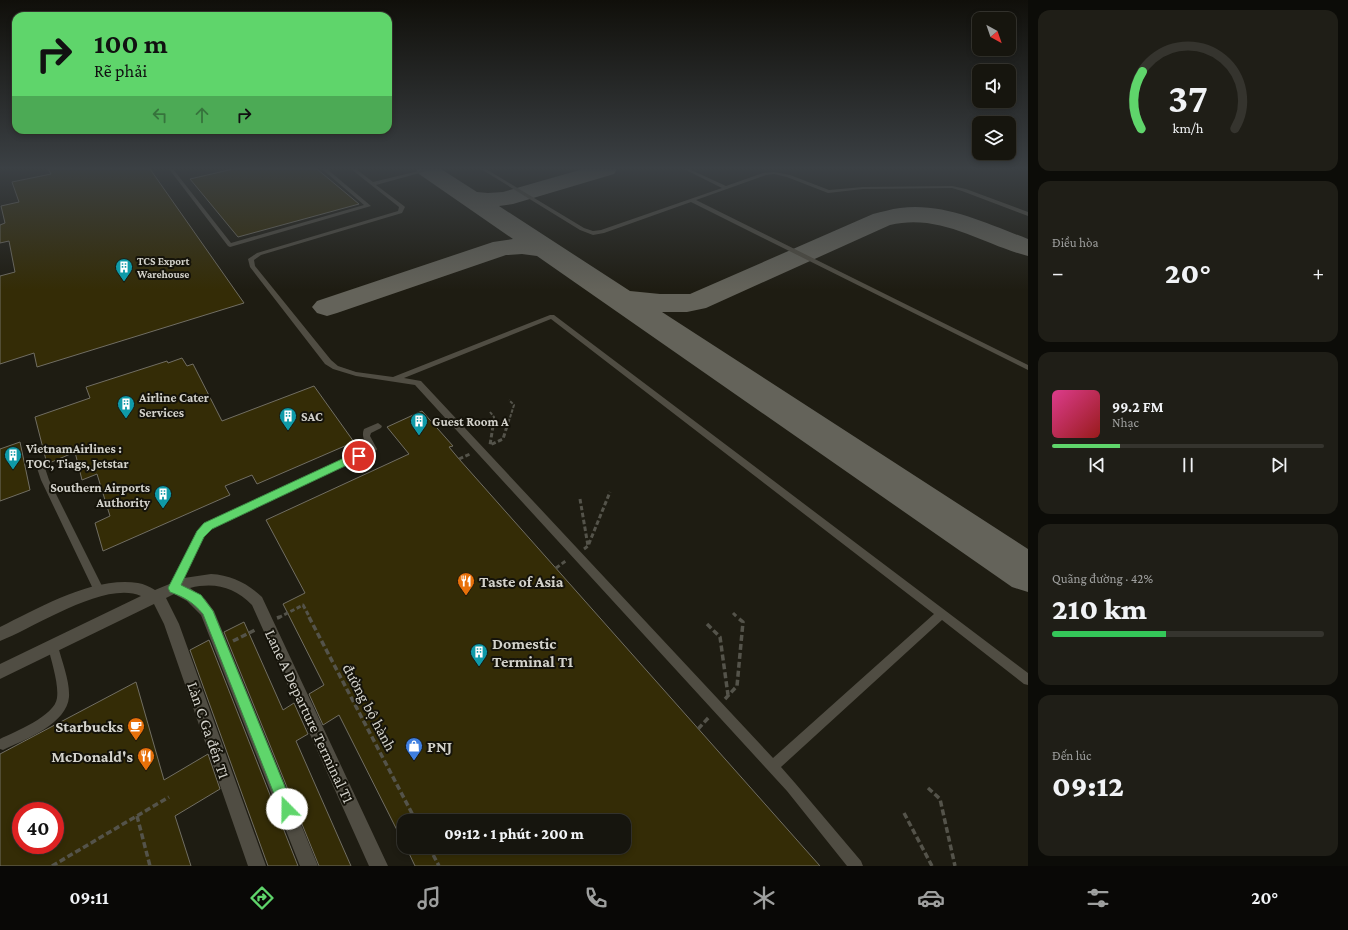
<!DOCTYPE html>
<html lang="vi">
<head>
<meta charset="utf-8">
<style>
  :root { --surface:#16150e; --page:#1f1e17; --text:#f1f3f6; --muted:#9e9f9e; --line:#35342e; --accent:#5fd56b }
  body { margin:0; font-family:"Crimson Pro",serif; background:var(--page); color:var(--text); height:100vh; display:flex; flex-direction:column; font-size:15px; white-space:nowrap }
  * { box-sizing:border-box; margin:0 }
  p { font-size:13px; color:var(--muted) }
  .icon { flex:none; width:22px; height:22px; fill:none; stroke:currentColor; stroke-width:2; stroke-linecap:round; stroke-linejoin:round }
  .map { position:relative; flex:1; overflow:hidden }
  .drawer { display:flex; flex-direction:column; gap:10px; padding:10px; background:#0c0c08; width:320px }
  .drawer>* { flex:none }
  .top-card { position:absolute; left:12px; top:12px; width:380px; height:122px; border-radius:12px; box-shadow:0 2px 6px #0003,0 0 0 1px var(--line); background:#5fd56b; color:#111; overflow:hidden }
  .needle { width:26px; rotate:140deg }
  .tools { position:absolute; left:972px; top:12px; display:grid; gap:8px }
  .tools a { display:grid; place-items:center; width:44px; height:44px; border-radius:8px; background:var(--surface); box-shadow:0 2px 6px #0003,0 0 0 1px var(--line); font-size:20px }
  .speed { position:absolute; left:12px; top:802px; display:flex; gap:8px; font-size:20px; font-weight:700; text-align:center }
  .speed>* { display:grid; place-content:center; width:52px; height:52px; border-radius:50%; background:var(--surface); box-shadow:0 2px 6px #0003,0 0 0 1px var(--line); line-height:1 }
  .speed .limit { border:6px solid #d22; background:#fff; color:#111 }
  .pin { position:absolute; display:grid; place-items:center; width:34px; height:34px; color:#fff; margin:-17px; border:2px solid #fff; border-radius:50%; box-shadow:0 1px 4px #0007 }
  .me { position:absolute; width:44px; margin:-22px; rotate:338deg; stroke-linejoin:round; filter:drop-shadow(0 0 3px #0008) }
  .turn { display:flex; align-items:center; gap:14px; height:84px; padding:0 16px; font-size:18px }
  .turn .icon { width:52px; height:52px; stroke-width:2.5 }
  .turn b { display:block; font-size:28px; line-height:34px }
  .lanes { display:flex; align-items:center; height:38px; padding:0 16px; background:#0003; justify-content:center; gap:20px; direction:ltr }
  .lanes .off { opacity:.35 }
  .big { font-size:30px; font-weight:800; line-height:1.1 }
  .drawer .tile { flex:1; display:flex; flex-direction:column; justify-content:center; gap:6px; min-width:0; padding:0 14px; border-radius:12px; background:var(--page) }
  .drawer .dial { align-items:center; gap:0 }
  .dial svg { height:104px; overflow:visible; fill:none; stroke:var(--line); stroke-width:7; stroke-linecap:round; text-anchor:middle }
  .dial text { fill:var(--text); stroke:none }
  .song { display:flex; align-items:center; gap:12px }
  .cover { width:48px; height:48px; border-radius:6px; background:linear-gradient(135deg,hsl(330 70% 55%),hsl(0 70% 35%)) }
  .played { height:4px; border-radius:2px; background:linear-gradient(90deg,var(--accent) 25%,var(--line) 25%) }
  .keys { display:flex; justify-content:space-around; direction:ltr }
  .heat { display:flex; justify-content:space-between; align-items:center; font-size:22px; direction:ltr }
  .charge { height:6px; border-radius:3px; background:linear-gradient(90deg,#34c759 42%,var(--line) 0) }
  .trip { position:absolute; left:397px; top:814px; width:234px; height:40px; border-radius:12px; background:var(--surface); box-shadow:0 2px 6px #0003,0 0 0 1px var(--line); font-weight:800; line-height:40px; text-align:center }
  .tab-bar { display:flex; height:64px; justify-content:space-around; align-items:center; background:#090806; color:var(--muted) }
  .tab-bar .icon { width:28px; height:28px }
  .tab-bar .active { color:var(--accent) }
  .tab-bar b { font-size:18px; color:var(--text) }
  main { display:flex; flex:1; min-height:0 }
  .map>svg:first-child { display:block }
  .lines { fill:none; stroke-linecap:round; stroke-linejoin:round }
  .taxiway { fill:#64635a; fill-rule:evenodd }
  .building { fill:#342c06; stroke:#716e63; fill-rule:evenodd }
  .path-far2 { stroke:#54534a; stroke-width:2; stroke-dasharray:3.5 1.5; stroke-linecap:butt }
  .path-far1 { stroke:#54534a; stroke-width:3; stroke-dasharray:4.5 2.5; stroke-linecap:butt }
  .path { stroke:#54534a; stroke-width:3.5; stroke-dasharray:6 3; stroke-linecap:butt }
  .service { fill:#504d43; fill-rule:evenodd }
  .tertiary { fill:#504d43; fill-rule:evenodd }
  .route { fill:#5fd56b; stroke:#3e8a46 }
  .labels { text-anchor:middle; stroke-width:4; stroke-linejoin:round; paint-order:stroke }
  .far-poi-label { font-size:11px; font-weight:bold; fill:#d3d2cb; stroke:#15130a; text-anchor:start }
  .poi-label { font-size:13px; font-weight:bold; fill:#d3d2cb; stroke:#15130a; text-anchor:start }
  .near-poi-label { font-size:16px; font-weight:bold; fill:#d3d2cb; stroke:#15130a; text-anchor:start }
  .near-street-label { font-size:16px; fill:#d3d2cb; stroke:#15130a }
</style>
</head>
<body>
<main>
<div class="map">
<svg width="1028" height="866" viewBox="0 0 1028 866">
  <rect width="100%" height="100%" fill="#1e1c12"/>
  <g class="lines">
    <path class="taxiway" d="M416 169H441L477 192 488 193 503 192 583 169H617L614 174 513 204 499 206 630 291 660 294H690L873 214C882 212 891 209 900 208 944 202 988 224 1028 239V256C981 244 941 213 890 225L706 308 687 312H662L1028 549V592L1012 587 537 256 522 254 506 255 337 313 327 316 317 313 312 307 317 301 493 242 513 239 419 174Z"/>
  </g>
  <path class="building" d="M48 169H150L244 303 37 367 34 353 0 364V276L15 272 9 241 0 243V225L5 223 1 206 19 202 12 182 51 174Z
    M233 169H317L359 204 238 237 190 179Z
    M182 358 187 366 193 364 222 421 314 386 354 442 257 484 252 475 225 486 230 495 103 551 95 523 110 516 97 474 82 480 75 452 47 464 35 417 90 398 86 387 167 361 168 363Z
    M422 411 453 446 449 447 459 459 820 866H415L406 847H624V821H404V844L339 715 323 725 309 694 324 685 283 604 305 593 266 520 409 454 387 427Z
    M20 442 30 490 0 501V449Z
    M244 622 283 710 294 703 308 734 296 741 351 866H319L224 632Z
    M209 640 298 866H268L190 650Z
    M136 682 164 780 208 754 220 789 175 816 191 866H0V754ZM21 811H55V845H21Z"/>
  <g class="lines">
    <path class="path-far2" d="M490 412 494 417 493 427
      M507 427 514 405 509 400"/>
    <path class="path-far1" d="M493 426 490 445 503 439 507 426
      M459 459 470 454
      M580 499 588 546
      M584 549 588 546 610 492
      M556 568 567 560
      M733 613 738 618
      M278 618 303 605 310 618"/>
    <path class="path" d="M309 617 416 821
      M277 618 280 617
      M707 624 720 637 728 695
      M233 641 257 629
      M725 699 737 686 743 622 737 617
      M698 729 710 716
      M928 788 940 799 955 866
      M904 813 932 866
      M137 816 150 866
      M429 847 439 866
      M52 866 169 797"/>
    <path class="service" d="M169 169H173L231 243 364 205 322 169H327L371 206 230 247 228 246Z
      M351 169H356L373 182 427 169H434L376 185 404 206 405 207 402 213 261 255 254 260 255 266 331 360 338 366 356 372 393 377 550 315H554L1028 673V685L1024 684 942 620 781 767 795 783 861 861 863 866H847L787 791 415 385 356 376 333 369 325 364 250 267 248 259 257 253 398 211 399 207ZM551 319 934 614 773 758 421 381 404 378Z
      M481 169H486L584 228 593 231 601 230 722 188 684 169H689L726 186 763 173 774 172 790 175 829 190 863 187 952 186 966 189 1028 212V216L962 191 952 188 863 189 828 193 787 177 774 174 766 175 696 200 1028 365V370L691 202 604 233 593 235 580 230Z
      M378 423 382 426 381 428 371 433 370 436 377 449 376 451 211 529 203 536 178 591 174 592 170 591 169 588 197 531 205 523 368 448C365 441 361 436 364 429Z
      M40 462 43 463 44 465 49 480 104 590 103 593 99 594 95 593 41 480 36 465 37 463Z
      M53 641 57 642 58 646C62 662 70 681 69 697 67 723 27 739 7 748L3 750 0 749V739C14 732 55 716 57 698 59 683 51 661 48 646L49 642Z"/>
    <path class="tertiary" d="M211 574C231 575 247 583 262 597L388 866H369L252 605C234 587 215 582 190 588L205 599 214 611 318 866H300L201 615 187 601 174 594 166 598 179 624 266 866H248L164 624 154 604 0 679V664L141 596C105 580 34 628 0 641V627C39 608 93 576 138 583 144 584 150 587 155 590L184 578Z"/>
  </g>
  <linearGradient id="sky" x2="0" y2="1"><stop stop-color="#100f0a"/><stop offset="0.58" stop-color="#3b4044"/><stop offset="1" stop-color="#3b4044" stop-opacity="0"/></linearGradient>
  <rect width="1028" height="290" fill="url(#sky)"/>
  <path class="route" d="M355 453H359L363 456 362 458 212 529 204 537 181 585 201 595 213 611 294 809 292 814 287 817 282 814 203 614C193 602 184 597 170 592L168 588 197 531 204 523Z"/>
  <defs>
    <g id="building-pin" transform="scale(0.9)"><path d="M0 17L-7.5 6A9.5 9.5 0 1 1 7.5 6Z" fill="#0f9aa8" stroke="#15130a"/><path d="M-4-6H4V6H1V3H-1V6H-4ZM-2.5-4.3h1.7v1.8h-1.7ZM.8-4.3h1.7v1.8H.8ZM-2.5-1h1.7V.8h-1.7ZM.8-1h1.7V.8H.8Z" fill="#fff"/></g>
    <g id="restaurant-pin" transform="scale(0.9)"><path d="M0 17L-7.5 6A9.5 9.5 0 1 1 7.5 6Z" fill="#e8710a" stroke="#15130a"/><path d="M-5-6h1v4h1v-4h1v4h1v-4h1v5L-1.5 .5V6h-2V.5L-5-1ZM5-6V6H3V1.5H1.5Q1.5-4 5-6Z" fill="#fff"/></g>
    <g id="cafe-pin" transform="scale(0.9)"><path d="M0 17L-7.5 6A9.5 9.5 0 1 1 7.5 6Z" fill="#e8710a" stroke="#15130a"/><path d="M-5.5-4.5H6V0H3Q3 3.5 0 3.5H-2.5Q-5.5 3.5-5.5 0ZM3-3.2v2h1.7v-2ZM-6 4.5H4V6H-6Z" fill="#fff"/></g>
    <g id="shop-pin" transform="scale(0.9)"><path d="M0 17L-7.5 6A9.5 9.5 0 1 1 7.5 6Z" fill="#3f7fe0" stroke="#15130a"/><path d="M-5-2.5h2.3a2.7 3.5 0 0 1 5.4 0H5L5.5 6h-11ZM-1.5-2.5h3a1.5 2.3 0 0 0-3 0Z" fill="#fff"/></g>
  </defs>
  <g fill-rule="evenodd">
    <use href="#building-pin" x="124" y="267"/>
    <use href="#building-pin" x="126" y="404"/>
    <use href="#building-pin" x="288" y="416"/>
    <use href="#building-pin" x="419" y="421"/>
    <use href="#building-pin" x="13" y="455"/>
    <use href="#building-pin" x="163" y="494"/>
    <use href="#restaurant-pin" x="466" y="581"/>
    <use href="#building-pin" x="479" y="652"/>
    <use href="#cafe-pin" x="136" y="726"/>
    <use href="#shop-pin" x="414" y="746"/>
    <use href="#restaurant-pin" x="146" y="756"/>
  </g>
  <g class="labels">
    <g class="far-poi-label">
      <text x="137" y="265">TCS Export<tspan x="137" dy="13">Warehouse</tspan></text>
    </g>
    <g class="poi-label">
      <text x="139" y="402">Airline Cater<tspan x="139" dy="15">Services</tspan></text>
      <text x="301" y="421">SAC</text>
      <text x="432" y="426">Guest Room A</text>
      <text x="26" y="453">VietnamAirlines :<tspan x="26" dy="15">TOC, Tiags, Jetstar</tspan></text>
      <text x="150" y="492" text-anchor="end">Southern Airports<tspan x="150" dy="15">Authority</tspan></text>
    </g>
    <g class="near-poi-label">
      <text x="479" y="587">Taste of Asia</text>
      <text x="492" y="649">Domestic<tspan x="492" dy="18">Terminal T1</tspan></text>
      <text x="123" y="732" text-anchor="end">Starbucks</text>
      <text x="427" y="752">PNJ</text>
      <text x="133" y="762" text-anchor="end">McDonald's</text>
    </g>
    <g class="near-street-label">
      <text transform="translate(370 707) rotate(62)" y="6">đường bộ hành</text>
      <text transform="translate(310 716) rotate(65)" y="6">Lane A Departure Terminal T1</text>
      <text transform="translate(209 730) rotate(71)" y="6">Làn C Ga đến T1</text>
    </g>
  </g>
</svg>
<div class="tools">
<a><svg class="needle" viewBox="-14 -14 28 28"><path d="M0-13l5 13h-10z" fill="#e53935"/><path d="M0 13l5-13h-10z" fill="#9e9f9e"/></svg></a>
<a><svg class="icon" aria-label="sound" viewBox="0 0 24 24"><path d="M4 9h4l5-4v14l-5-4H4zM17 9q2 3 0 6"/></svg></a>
<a><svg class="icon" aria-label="layers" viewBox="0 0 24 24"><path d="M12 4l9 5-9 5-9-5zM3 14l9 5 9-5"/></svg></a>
</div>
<div class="speed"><div class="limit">40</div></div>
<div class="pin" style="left:359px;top:456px;background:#d93025"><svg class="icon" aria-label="arrive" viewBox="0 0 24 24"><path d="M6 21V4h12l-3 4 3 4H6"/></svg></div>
<svg class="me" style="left:287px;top:809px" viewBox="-20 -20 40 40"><circle r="19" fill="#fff"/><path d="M0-13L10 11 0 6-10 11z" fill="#5fd56b"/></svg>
<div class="trip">09:12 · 1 phút · 200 m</div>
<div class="top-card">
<div class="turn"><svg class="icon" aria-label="right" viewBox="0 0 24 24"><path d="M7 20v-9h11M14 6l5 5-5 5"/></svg><div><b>100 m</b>Rẽ phải</div></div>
<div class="lanes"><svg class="icon off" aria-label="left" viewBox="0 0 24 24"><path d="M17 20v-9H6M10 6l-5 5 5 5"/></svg><svg class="icon off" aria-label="ahead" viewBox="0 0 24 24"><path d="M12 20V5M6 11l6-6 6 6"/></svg><svg class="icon" aria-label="right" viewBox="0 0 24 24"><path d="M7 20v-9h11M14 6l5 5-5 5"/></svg></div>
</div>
</div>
<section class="drawer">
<div class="tile dial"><svg viewBox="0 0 100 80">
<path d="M14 69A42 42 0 1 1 86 69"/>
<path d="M14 69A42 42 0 0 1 15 25" stroke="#5fd56b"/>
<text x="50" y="56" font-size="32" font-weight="700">37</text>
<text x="50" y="72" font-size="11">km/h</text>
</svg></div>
<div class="tile"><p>Điều hòa</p>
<div class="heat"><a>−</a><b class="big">20°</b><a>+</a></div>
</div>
<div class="tile">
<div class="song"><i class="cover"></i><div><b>99.2 FM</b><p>Nhạc</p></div></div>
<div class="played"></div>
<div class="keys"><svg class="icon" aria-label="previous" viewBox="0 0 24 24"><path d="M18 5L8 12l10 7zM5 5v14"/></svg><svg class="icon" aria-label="pause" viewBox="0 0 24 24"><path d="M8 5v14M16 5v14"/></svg><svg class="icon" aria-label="next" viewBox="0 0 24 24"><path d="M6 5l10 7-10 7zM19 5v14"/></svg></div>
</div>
<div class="tile"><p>Quãng đường · 42%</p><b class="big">210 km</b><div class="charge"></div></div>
<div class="tile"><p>Đến lúc</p><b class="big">09:12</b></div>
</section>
</main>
<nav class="tab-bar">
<b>09:11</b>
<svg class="icon active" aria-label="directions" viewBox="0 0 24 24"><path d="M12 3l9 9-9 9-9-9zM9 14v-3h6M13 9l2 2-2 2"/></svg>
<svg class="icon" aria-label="music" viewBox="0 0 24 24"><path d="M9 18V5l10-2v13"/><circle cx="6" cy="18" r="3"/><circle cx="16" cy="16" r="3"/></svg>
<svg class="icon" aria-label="phone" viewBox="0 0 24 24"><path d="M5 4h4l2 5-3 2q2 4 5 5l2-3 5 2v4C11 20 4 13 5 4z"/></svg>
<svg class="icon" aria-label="climate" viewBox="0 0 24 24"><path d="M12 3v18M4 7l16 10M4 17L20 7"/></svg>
<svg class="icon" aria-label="car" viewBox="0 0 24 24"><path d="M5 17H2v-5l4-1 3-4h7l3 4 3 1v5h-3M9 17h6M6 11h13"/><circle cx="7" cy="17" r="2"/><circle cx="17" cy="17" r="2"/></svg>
<svg class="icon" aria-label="filters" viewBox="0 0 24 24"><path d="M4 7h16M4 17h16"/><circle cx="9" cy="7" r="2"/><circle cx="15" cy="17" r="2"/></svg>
<b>20°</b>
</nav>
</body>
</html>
